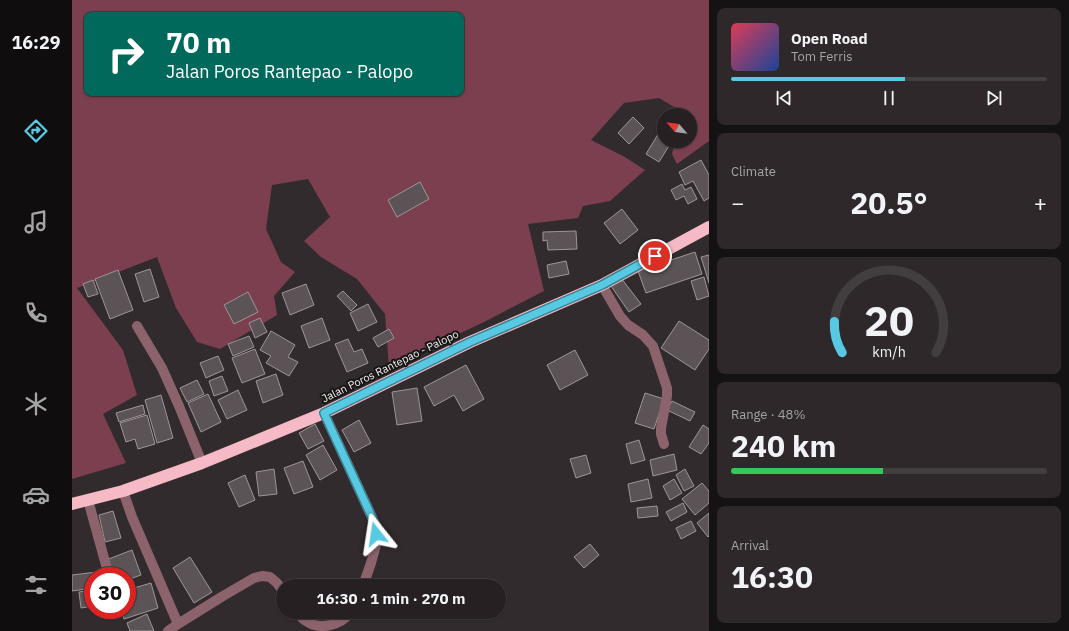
<!DOCTYPE html>
<html lang="en">
<head>
<meta charset="utf-8">
<style>
  :root { --surface:#262022; --page:#2e282a; --text:#f1f3f6; --muted:#a4a3a5; --line:#423e40; --accent:#57c9e2 }
  body { margin:0; font-family:"IBM Plex Sans",sans-serif; background:var(--page); color:var(--text); height:100vh; display:flex; flex-direction:column; font-size:15px; white-space:nowrap }
  * { box-sizing:border-box; margin:0 }
  p { font-size:13px; color:var(--muted) }
  .icon { flex:none; width:22px; height:22px; fill:none; stroke:currentColor; stroke-width:2; stroke-linecap:round; stroke-linejoin:round }
  .map { position:relative; flex:1; overflow:hidden }
  .sheet { display:flex; flex-direction:column; gap:8px; padding:8px; background:#151213; width:360px }
  .sheet>* { flex:none }
  .guide { position:absolute; left:12px; top:12px; width:380px; height:84px; border-radius:8px; box-shadow:0 1px 3px #0004,0 0 0 1px var(--line); background:#00695c; color:#fff; overflow:hidden }
  .needle { width:26px; rotate:298deg }
  .controls { position:absolute; left:585px; top:108px; display:grid; gap:8px }
  .controls a { display:grid; place-items:center; width:40px; height:40px; border-radius:50%; background:var(--surface); box-shadow:0 1px 3px #0004,0 0 0 1px var(--line); font-size:20px }
  .speed { position:absolute; left:12px; top:567px; display:flex; gap:8px; font-size:20px; font-weight:700; text-align:center }
  .speed>* { display:grid; place-content:center; width:52px; height:52px; border-radius:50%; background:var(--surface); box-shadow:0 1px 3px #0004,0 0 0 1px var(--line); line-height:1 }
  .speed .limit { border:6px solid #d22; background:#fff; color:#111 }
  .pin { position:absolute; display:grid; place-items:center; width:34px; height:34px; color:#fff; margin:-17px; border:2px solid #fff; border-radius:50%; box-shadow:0 1px 4px #0007 }
  .me { position:absolute; width:44px; margin:-22px; rotate:345deg; stroke-linejoin:round; filter:drop-shadow(0 0 3px #0008) }
  .turn { display:flex; align-items:center; gap:14px; height:84px; padding:0 16px; font-size:18px }
  .turn .icon { width:52px; height:52px; stroke-width:2.5 }
  .turn b { display:block; font-size:28px; line-height:34px }
  .big { font-size:30px; font-weight:800; line-height:1.1 }
  .sheet .tile { flex:1; display:flex; flex-direction:column; justify-content:center; gap:6px; min-width:0; padding:0 14px; border-radius:8px; background:var(--page) }
  .sheet .dial { align-items:center; gap:0 }
  .dial svg { height:104px; overflow:visible; fill:none; stroke:var(--line); stroke-width:7; stroke-linecap:round; text-anchor:middle }
  .dial text { fill:var(--text); stroke:none }
  .song { display:flex; align-items:center; gap:12px }
  .cover { width:48px; height:48px; border-radius:6px; background:linear-gradient(135deg,hsl(350 70% 55%),hsl(220 70% 35%)) }
  .played { height:4px; border-radius:2px; background:linear-gradient(90deg,var(--accent) 55%,var(--line) 55%) }
  .keys { display:flex; justify-content:space-around; direction:ltr }
  .heat { display:flex; justify-content:space-between; align-items:center; font-size:22px; direction:ltr }
  .charge { height:6px; border-radius:3px; background:linear-gradient(90deg,#34c759 48%,var(--line) 0) }
  .trip { position:absolute; left:204px; top:579px; width:230px; height:40px; border-radius:20px; background:var(--surface); box-shadow:0 1px 3px #0004,0 0 0 1px var(--line); font-weight:800; line-height:40px; text-align:center }
  main { display:flex; flex:1; min-height:0 }
  .tabs { display:flex; flex-direction:column; width:72px; justify-content:space-around; align-items:center; background:#0f0d0e; color:var(--muted) }
  .tabs .icon { width:28px; height:28px }
  .tabs .selected { color:var(--accent) }
  .tabs b { font-size:18px; color:var(--text) }
  .map>svg:first-child { display:block }
  .green { fill:#7b3f4f; fill-rule:evenodd }
  .building { fill:#5b5355; stroke:#9d9596 }
  .lines { fill:none; stroke-linecap:round; stroke-linejoin:round }
  .minor { stroke:#8c636c; stroke-width:10 }
  .highway { stroke:#f6b9c6; stroke-width:12 }
  .route-casing { stroke:#398393; stroke-width:10 }
  .route { stroke:#57c9e2; stroke-width:7 }
  .labels { text-anchor:middle; stroke-width:4; stroke-linejoin:round; paint-order:stroke }
  .street-label { font-size:11px; fill:#f5f1f2; stroke:#181515 }
</style>
</head>
<body>
<main>
<nav class="tabs">
<b>16:29</b>
<svg class="icon selected" aria-label="directions" viewBox="0 0 24 24"><path d="M12 3l9 9-9 9-9-9zM9 14v-3h6M13 9l2 2-2 2"/></svg>
<svg class="icon" aria-label="music" viewBox="0 0 24 24"><path d="M9 18V5l10-2v13"/><circle cx="6" cy="18" r="3"/><circle cx="16" cy="16" r="3"/></svg>
<svg class="icon" aria-label="phone" viewBox="0 0 24 24"><path d="M5 4h4l2 5-3 2q2 4 5 5l2-3 5 2v4C11 20 4 13 5 4z"/></svg>
<svg class="icon" aria-label="climate" viewBox="0 0 24 24"><path d="M12 3v18M4 7l16 10M4 17L20 7"/></svg>
<svg class="icon" aria-label="car" viewBox="0 0 24 24"><path d="M5 17H2v-5l4-1 3-4h7l3 4 3 1v5h-3M9 17h6M6 11h13"/><circle cx="7" cy="17" r="2"/><circle cx="17" cy="17" r="2"/></svg>
<svg class="icon" aria-label="filters" viewBox="0 0 24 24"><path d="M4 7h16M4 17h16"/><circle cx="9" cy="7" r="2"/><circle cx="15" cy="17" r="2"/></svg>
</nav>
<div class="map">
<svg width="637" height="631" viewBox="0 0 637 631">
  <rect width="100%" height="100%" fill="#322b2d"/>
  <path class="green" d="M0 0H637V141L605 164 600 154 603 141H618V115H608L609 111 587 98 552 103 519 140 553 157 573 170 538 201 511 206 506 218 456 224 472 291 414 321 317 367 313 314 285 279 249 257 232 241 258 217 236 179 200 185 194 229 209 262 223 272 202 296 205 315 148 349 125 342 104 308 85 257 5 288 51 350 65 395 31 414 54 463 0 479ZM15 15H389V93H15Z"/>
  <path class="building" d="M561 117 572 128 557 144 546 133Z
    M588 131 592 134V141H600L587 162 574 154Z
    M629 160 637 175V198L632 201 621 181 613 185 607 172Z
    M348 182 357 199 325 217 316 200Z
    M610 184 613 190 619 187 625 199 616 204 612 196 604 200 599 190Z
    M550 209 566 230 548 244 532 223Z
    M504 231 505 249 476 250 475 240 471 241V232Z
    M623 252 630 274 574 293 566 271Z
    M637 255V283L629 257Z
    M494 261 497 274 477 278 475 265Z
    M78 269 87 297 72 302 63 274Z
    M46 270 61 310 38 319 23 279Z
    M632 277 637 296 625 300 619 281Z
    M549 278 569 304 557 312 539 286Z
    M21 280 26 294 16 297 11 284Z
    M234 284 242 305 218 315 210 293Z
    M271 291 285 305 279 311 265 296Z
    M176 292 186 312 162 324 152 305Z
    M296 304 305 322 286 331 278 313Z
    M188 318 195 332 183 338 177 323Z
    M250 318 258 340 237 348 229 326Z
    M607 321 637 340V349L623 370 589 348Z
    M317 329 322 338 306 347 301 338Z
    M199 331 223 345 216 357 226 362 217 376 194 363 199 356 188 350Z
    M177 336 182 347 161 356 156 344Z
    M276 339 282 352 290 349 296 363 275 372 263 344Z
    M183 349 193 374 170 383 160 358Z
    M503 350 516 375 488 390 475 365Z
    M146 356 152 370 134 378 128 363Z
    M394 365 412 399 391 411 382 395 362 406 352 387Z
    M204 374 211 395 191 403 184 381Z
    M150 376 156 391 142 396 137 381Z
    M125 380 132 394 115 402 108 388Z
    M345 388 350 421 325 425 320 392Z
    M166 390 175 410 155 419 146 400Z
    M573 393 592 399 582 429 563 423Z
    M136 394 149 422 129 432 116 403Z
    M89 395 101 438 85 443 73 400Z
    M600 401 623 412 618 421 595 410Z
    M71 405 73 414 47 422 44 413Z
    M75 415 83 444 66 449 63 439 54 442 48 423Z
    M287 420 299 443 282 452 270 430Z
    M243 424 252 441 236 449 227 433Z
    M631 425 637 429V443L629 454 617 447Z
    M567 440 573 460 559 464 554 444Z
    M251 445 265 470 248 480 234 455Z
    M602 454 605 470 581 476 578 460Z
    M514 455 519 473 504 478 498 459Z
    M231 461 241 487 222 494 212 468Z
    M202 469 205 494 187 496 184 472Z
    M613 469 622 486 612 491 604 475Z
    M173 475 183 500 167 507 156 483Z
    M576 479 580 498 559 502 556 484Z
    M602 479 610 493 598 500 591 486Z
    M630 483 637 491V503L623 515 610 499Z
    M611 503 615 512 599 521 594 512Z
    M585 506 586 516 566 518 565 508Z
    M41 511 49 538 33 542 27 515Z
    M637 513V536L636 537 625 523Z
    M619 521 624 531 609 539 604 528Z
    M518 544 527 555 512 568 502 557Z
    M60 550 69 575 55 580V576H40L34 560Z
    M118 557 140 592 122 603 101 568Z
    M25 572 26 576H21V588L0 591V575Z
    M79 583 86 608 52 619 49 610H55V590Z
    M21 590V606L9 608 7 592Z
    M75 614 82 631H58L55 623Z"/>
  <g class="lines">
    <path class="minor" d="M530 285 548 316 556 325 571 335 581 346 595 388V396L589 428V434L592 444
      M65 326 90 368 107 406 130 463
      M252 413 304 526 305 542 299 563 291 586
      M51 491 60 517 106 624 151 596 182 578 190 576 198 577 205 583 211 591
      M16 500 37 576
      M225 612C228 615 230 619 234 621 248 631 269 625 279 612
      M96 631 106 624"/>
    <path class="highway" d="M0 504 51 491 130 463 252 413 398 342 530 285 637 227"/>
  </g>
  <g class="lines">
    <g class="route-casing">
      <path id="route" d="M304 534V526L252 413 398 342 530 285 583 256"/>
    </g>
    <use href="#route" class="route"/>
  </g>
  <g class="labels">
    <g class="street-label">
      <text transform="translate(318 366) rotate(-26)" y="4">Jalan Poros Rantepao - Palopo</text>
    </g>
  </g>
</svg>
<div class="controls">
<a><svg class="needle" viewBox="-14 -14 28 28"><path d="M0-13l5 13h-10z" fill="#e53935"/><path d="M0 13l5-13h-10z" fill="#a4a3a5"/></svg></a>
</div>
<div class="speed"><div class="limit">30</div></div>
<div class="pin" style="left:583px;top:256px;background:#d93025"><svg class="icon" aria-label="arrive" viewBox="0 0 24 24"><path d="M6 21V4h12l-3 4 3 4H6"/></svg></div>
<svg class="me" style="left:304px;top:534px" viewBox="-20 -20 40 40"><path d="M0-17L14 15 0 8-14 15z" fill="#57c9e2" stroke="#fff" stroke-width="4"/></svg>
<div class="trip">16:30 · 1 min · 270 m</div>
<div class="guide">
<div class="turn"><svg class="icon" aria-label="right" viewBox="0 0 24 24"><path d="M7 20v-9h11M14 6l5 5-5 5"/></svg><div><b>70 m</b>Jalan Poros Rantepao - Palopo</div></div>
</div>
</div>
<section class="sheet">
<div class="tile">
<div class="song"><i class="cover"></i><div><b>Open Road</b><p>Tom Ferris</p></div></div>
<div class="played"></div>
<div class="keys"><svg class="icon" aria-label="previous" viewBox="0 0 24 24"><path d="M18 5L8 12l10 7zM5 5v14"/></svg><svg class="icon" aria-label="pause" viewBox="0 0 24 24"><path d="M8 5v14M16 5v14"/></svg><svg class="icon" aria-label="next" viewBox="0 0 24 24"><path d="M6 5l10 7-10 7zM19 5v14"/></svg></div>
</div>
<div class="tile"><p>Climate</p>
<div class="heat"><a>−</a><b class="big">20.5°</b><a>+</a></div>
</div>
<div class="tile dial"><svg viewBox="0 0 100 80">
<path d="M14 69A42 42 0 1 1 86 69"/>
<path d="M14 69A42 42 0 0 1 8 45" stroke="#57c9e2"/>
<text x="50" y="56" font-size="32" font-weight="700">20</text>
<text x="50" y="72" font-size="11">km/h</text>
</svg></div>
<div class="tile"><p>Range · 48%</p><b class="big">240 km</b><div class="charge"></div></div>
<div class="tile"><p>Arrival</p><b class="big">16:30</b></div>
</section>
</main>
</body>
</html>
